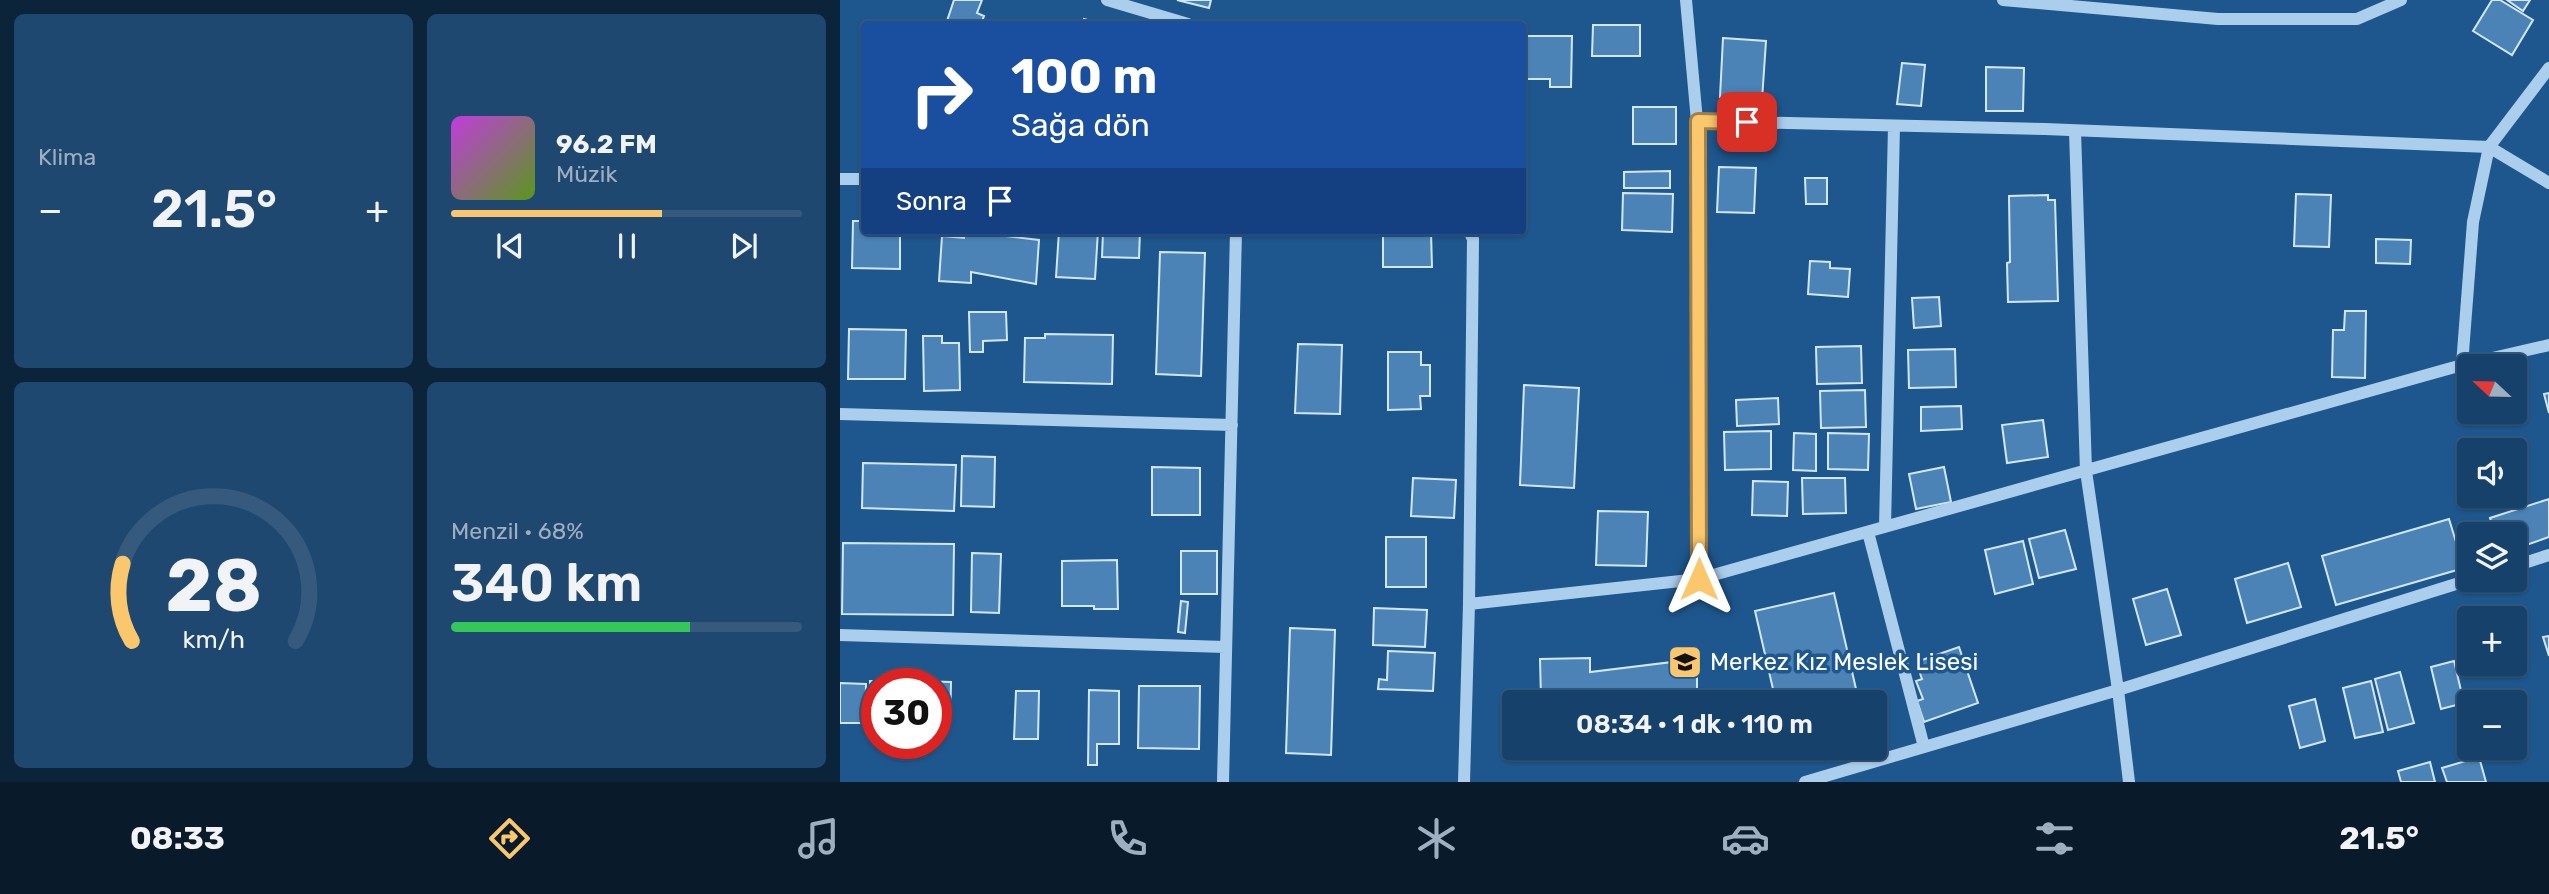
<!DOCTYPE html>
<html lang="tr">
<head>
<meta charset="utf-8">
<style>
  :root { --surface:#16416a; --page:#1f4870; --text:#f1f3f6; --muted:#9eafc1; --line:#355a7e; --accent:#fbc76c }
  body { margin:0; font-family:Rubik,sans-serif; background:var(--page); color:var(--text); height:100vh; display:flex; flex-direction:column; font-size:26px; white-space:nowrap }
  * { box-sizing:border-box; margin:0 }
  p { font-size:23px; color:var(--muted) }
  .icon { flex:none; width:38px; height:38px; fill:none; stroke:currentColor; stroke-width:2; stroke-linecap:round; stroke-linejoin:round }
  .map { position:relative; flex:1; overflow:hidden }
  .sheet { display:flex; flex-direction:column; gap:14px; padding:14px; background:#0c243a; width:840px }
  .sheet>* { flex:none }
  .guide { position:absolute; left:21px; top:21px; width:665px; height:214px; border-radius:7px; box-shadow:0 2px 5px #0004,0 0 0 2px var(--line); background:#1a4fa0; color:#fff; overflow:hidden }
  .needle { width:46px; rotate:292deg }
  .tools { position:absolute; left:1617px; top:354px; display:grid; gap:14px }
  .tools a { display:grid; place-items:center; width:70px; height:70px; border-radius:7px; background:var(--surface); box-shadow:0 2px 5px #0004,0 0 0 2px var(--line); font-size:35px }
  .speed { position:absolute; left:21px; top:668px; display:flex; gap:14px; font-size:35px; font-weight:700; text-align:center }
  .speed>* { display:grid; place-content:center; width:91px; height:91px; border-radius:50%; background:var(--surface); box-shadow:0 2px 5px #0004,0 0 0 2px var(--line); line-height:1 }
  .speed .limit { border:10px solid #d22; background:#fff; color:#111 }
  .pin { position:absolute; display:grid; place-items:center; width:60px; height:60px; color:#fff; margin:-30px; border-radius:14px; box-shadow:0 4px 10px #0006 }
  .me { position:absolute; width:77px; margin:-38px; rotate:0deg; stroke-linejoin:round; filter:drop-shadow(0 0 5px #0008) }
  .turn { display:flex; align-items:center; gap:24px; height:147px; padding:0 35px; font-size:32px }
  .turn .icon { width:91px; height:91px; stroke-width:2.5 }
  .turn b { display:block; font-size:49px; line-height:60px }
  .then { display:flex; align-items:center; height:66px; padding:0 35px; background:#0003; gap:14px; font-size:26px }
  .big { font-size:52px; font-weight:600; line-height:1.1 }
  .sheet .tile { flex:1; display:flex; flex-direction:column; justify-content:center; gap:10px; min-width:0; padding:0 24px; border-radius:10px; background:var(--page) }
  .sheet .dial { align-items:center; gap:0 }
  .dial svg { height:182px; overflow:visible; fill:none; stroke:var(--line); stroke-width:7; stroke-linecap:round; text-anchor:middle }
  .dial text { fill:var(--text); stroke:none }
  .song { display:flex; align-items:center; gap:21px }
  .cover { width:84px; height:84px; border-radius:10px; background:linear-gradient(135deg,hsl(290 70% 55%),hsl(90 70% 35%)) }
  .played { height:7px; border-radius:4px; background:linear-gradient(90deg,var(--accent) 60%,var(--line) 60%) }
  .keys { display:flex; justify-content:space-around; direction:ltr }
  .heat { display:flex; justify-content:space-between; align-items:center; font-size:38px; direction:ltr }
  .charge { height:10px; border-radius:5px; background:linear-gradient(90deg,#34c759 68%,var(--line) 0) }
  .sheet .tiles { flex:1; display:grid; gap:14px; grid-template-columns:repeat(2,1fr) }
  .trip { position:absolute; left:662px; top:690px; width:385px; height:70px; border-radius:7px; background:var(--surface); box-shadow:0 2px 5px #0004,0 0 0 2px var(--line); font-weight:600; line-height:70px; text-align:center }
  .tabs { display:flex; height:112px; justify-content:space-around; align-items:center; background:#091a2a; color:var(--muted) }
  .tabs .icon { width:49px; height:49px }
  .tabs .current { color:var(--accent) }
  .tabs b { font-size:32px; color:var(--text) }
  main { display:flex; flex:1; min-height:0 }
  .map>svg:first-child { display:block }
  .building { fill:#4b83b7; stroke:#d2e7f9; stroke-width:2 }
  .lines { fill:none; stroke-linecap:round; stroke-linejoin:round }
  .minor { stroke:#acceed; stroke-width:12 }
  .route-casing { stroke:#a38146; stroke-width:18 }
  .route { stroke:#fbc76c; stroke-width:12 }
  .labels { text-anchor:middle; stroke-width:7; stroke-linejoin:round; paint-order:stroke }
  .poi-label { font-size:24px; fill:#fff; stroke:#1e578e; text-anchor:start }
</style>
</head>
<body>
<main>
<section class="sheet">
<div class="tiles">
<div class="tile"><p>Klima</p>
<div class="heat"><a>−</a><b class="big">21.5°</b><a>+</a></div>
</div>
<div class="tile">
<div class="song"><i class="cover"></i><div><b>96.2 FM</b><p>Müzik</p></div></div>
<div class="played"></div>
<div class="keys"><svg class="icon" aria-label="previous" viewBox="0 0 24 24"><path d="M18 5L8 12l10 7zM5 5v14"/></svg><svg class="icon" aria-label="pause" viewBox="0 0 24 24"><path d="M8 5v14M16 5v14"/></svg><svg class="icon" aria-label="next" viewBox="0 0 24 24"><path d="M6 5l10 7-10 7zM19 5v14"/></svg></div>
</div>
<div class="tile dial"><svg viewBox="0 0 100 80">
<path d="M14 69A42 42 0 1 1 86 69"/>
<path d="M14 69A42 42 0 0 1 10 35" stroke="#fbc76c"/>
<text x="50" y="56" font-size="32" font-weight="700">28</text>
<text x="50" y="72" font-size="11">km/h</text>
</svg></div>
<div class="tile"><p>Menzil · 68%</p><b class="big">340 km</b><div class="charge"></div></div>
</div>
</section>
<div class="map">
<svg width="1709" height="782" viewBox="0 0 1709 782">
  <rect width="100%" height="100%" fill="#1e578e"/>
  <path class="building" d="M114 0H142L137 13 144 16 141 24H106Z
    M337 0H371L369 8Z
    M1652 0H1660L1693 20 1672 55 1633 31Z
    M1667 0H1690L1683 11Z
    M244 19 262 24H242Z
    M753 25H800V56H752Z
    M682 36H732L731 87H710V79H682Z
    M883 38 926 41 922 100 880 97Z
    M1062 63 1085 65 1081 106 1057 104Z
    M1146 67 1184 68 1183 111H1146Z
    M793 107H836V144H793Z
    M879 167 916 168 914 213 877 212Z
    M830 171V188H784V172Z
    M965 178H987V204H966Z
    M783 193 833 194 832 232 782 230Z
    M1456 194 1491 195 1489 247 1454 246Z
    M1208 195V200H1215L1218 301 1168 302 1167 263 1170 262 1169 196Z
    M13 221H24V231H60V269L12 268Z
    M124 231 199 240 196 284 131 272V283L99 281 102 236 124 238Z
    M219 231H258L255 279 216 277Z
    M263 231H300L299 258 262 257Z
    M591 232 592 267H543V233Z
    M1536 239 1571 240 1570 264 1536 263Z
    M320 252 365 253 361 376 316 374Z
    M970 261 990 262V268L1010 269 1008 297 968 294Z
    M1099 297 1101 326 1074 328 1072 298Z
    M1505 311H1526L1525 378 1492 377 1493 330H1504Z
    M129 312H166L167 340 143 341V352H130Z
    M9 329 66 330 65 379H8Z
    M205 334 273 335 272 384 184 382 185 338H205Z
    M83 336H102V343H119L120 390 84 391Z
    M458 344 502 345 500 414 455 413Z
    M1021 346 1022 383 977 384 976 347Z
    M1115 349 1116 387 1069 388 1068 350Z
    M548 352H581V365H590V396H580L581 409 548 410Z
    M684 385 739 388 734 488 680 485Z
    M1025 390 1026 427 981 428 980 391Z
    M1709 393V413L1704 394Z
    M938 398 939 424 897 426 896 400Z
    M1121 406 1122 429 1081 431V407Z
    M1203 420 1208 457 1167 463 1162 425Z
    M931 431V469L885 470 884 432Z
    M954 433 976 434V471L953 470Z
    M988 433 1029 434 1028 470 988 469Z
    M122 456 155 457 154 507 121 506Z
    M23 463 116 465 114 511 22 508Z
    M312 467 360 468V515H312Z
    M1104 467 1111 502 1076 509 1069 474Z
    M573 478 616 480 614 518 571 516Z
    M962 478H1005L1006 513 963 514Z
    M913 481 948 482 947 516 912 515Z
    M1709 499V537L1675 549V534H1655L1650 518Z
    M758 511 808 512 806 566 756 565Z
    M1609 519 1624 568 1496 605 1482 556Z
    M1225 530 1236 569 1199 578 1189 539Z
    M546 537H586V587H546Z
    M1183 541 1193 584 1155 594 1145 550Z
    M3 543 114 544 113 615 2 614Z
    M341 551H377V594H341Z
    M132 553 161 554 159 613 131 612Z
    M277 560 278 609H254V606H222V561Z
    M1448 563 1461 607 1407 623 1395 579Z
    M1327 589 1341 635 1306 645 1293 599Z
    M994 593 1019 702H936L915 611Z
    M341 601 348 602 345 633 338 632Z
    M534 608 587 610 585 647 533 645Z
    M450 628 495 630 491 755 446 753Z
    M1709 636V656L1703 637Z
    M1119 647 1138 703 1084 722 1077 701 1083 699 1076 681 1082 679 1076 662Z
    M548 651 595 653 593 691 538 689 539 679 547 680Z
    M750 658V672L857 659V698H872V702H686L685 699 701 698 700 659Z
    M1614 661 1624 703 1601 709 1591 667Z
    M1560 672 1574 723 1548 730 1535 679Z
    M30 681H71V684H37V729H31Z
    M75 681 111 682 110 729H96V684H75Z
    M1531 681 1543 732 1515 738 1503 688Z
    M0 683 26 684 25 723H0Z
    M299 686H360L359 749 298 748Z
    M249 690 279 691V744H257V765H248Z
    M176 691H199L198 739H174Z
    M1475 699 1485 741 1460 748 1449 706Z
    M686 747H748V748L686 749Z
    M811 747H872V749L811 751Z
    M1639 757 1646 782H1607L1602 768Z
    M1590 762 1595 782H1561L1558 771Z"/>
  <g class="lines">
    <path class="minor" d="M267 0 348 24
      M846 0 857 121
      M1163 0 1378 19H1517L1561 0
      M1235 131 1246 471 1278 690 1289 782
      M0 179H24
      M1622 365 1633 222 1649 147 1709 183
      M0 414 392 425
      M1045 527 1054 126
      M1028 532 1084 747
      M1675 566 1709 555
      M859 579 1622 365 1709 345
      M629 604 859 579 857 121 1205 129 1649 147 1709 68
      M0 635 385 647
      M383 782 396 231
      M624 782 629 604 633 239 629 231
      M965 782 1278 690 1632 579"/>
  </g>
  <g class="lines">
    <g class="route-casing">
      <path id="route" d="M859 579 858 121 907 122"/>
    </g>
    <use href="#route" class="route"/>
  </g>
  <defs>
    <g id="school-square" transform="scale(1.75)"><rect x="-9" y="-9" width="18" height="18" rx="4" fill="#fbc76c" stroke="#1e578e"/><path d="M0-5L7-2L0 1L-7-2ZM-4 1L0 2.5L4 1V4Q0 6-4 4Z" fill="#111"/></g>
  </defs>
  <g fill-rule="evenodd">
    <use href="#school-square" x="845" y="662"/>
  </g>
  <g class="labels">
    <g class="poi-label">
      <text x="870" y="670">Merkez Kız Meslek Lisesi</text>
    </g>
  </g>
</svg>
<div class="tools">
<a><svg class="needle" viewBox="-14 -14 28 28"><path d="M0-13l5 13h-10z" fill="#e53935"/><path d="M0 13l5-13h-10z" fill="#9eafc1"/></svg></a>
<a><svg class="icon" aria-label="sound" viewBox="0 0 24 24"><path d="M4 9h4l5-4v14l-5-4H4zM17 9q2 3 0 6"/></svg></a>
<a><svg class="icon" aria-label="layers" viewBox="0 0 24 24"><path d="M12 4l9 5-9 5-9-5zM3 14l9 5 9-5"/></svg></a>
<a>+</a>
<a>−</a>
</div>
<div class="speed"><div class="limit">30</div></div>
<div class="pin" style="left:907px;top:122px;background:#d93025"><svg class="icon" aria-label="arrive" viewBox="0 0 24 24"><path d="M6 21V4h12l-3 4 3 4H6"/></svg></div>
<svg class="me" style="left:859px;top:579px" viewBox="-20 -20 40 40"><path d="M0-17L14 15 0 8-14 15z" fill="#fbc76c" stroke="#fff" stroke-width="4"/></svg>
<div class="trip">08:34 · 1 dk · 110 m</div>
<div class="guide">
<div class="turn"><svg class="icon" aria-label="right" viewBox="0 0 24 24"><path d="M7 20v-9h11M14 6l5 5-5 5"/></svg><div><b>100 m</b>Sağa dön</div></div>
<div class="then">Sonra<svg class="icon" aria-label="arrive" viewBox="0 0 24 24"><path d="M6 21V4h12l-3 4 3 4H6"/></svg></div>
</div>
</div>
</main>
<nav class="tabs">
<b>08:33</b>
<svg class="icon current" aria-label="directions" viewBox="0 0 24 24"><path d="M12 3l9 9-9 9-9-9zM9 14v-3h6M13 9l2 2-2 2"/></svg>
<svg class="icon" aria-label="music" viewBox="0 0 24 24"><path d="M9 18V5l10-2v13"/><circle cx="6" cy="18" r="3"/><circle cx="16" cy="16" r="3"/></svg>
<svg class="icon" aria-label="phone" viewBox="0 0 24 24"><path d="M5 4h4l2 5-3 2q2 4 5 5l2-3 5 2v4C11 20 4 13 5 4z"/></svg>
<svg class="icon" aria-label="climate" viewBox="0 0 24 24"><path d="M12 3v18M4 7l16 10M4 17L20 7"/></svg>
<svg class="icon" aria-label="car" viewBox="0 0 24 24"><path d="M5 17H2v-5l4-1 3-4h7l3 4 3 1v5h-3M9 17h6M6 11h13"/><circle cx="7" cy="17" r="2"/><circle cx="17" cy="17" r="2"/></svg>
<svg class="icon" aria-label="filters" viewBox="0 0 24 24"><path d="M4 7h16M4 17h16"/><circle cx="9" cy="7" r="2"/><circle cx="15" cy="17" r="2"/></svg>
<b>21.5°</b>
</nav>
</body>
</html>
